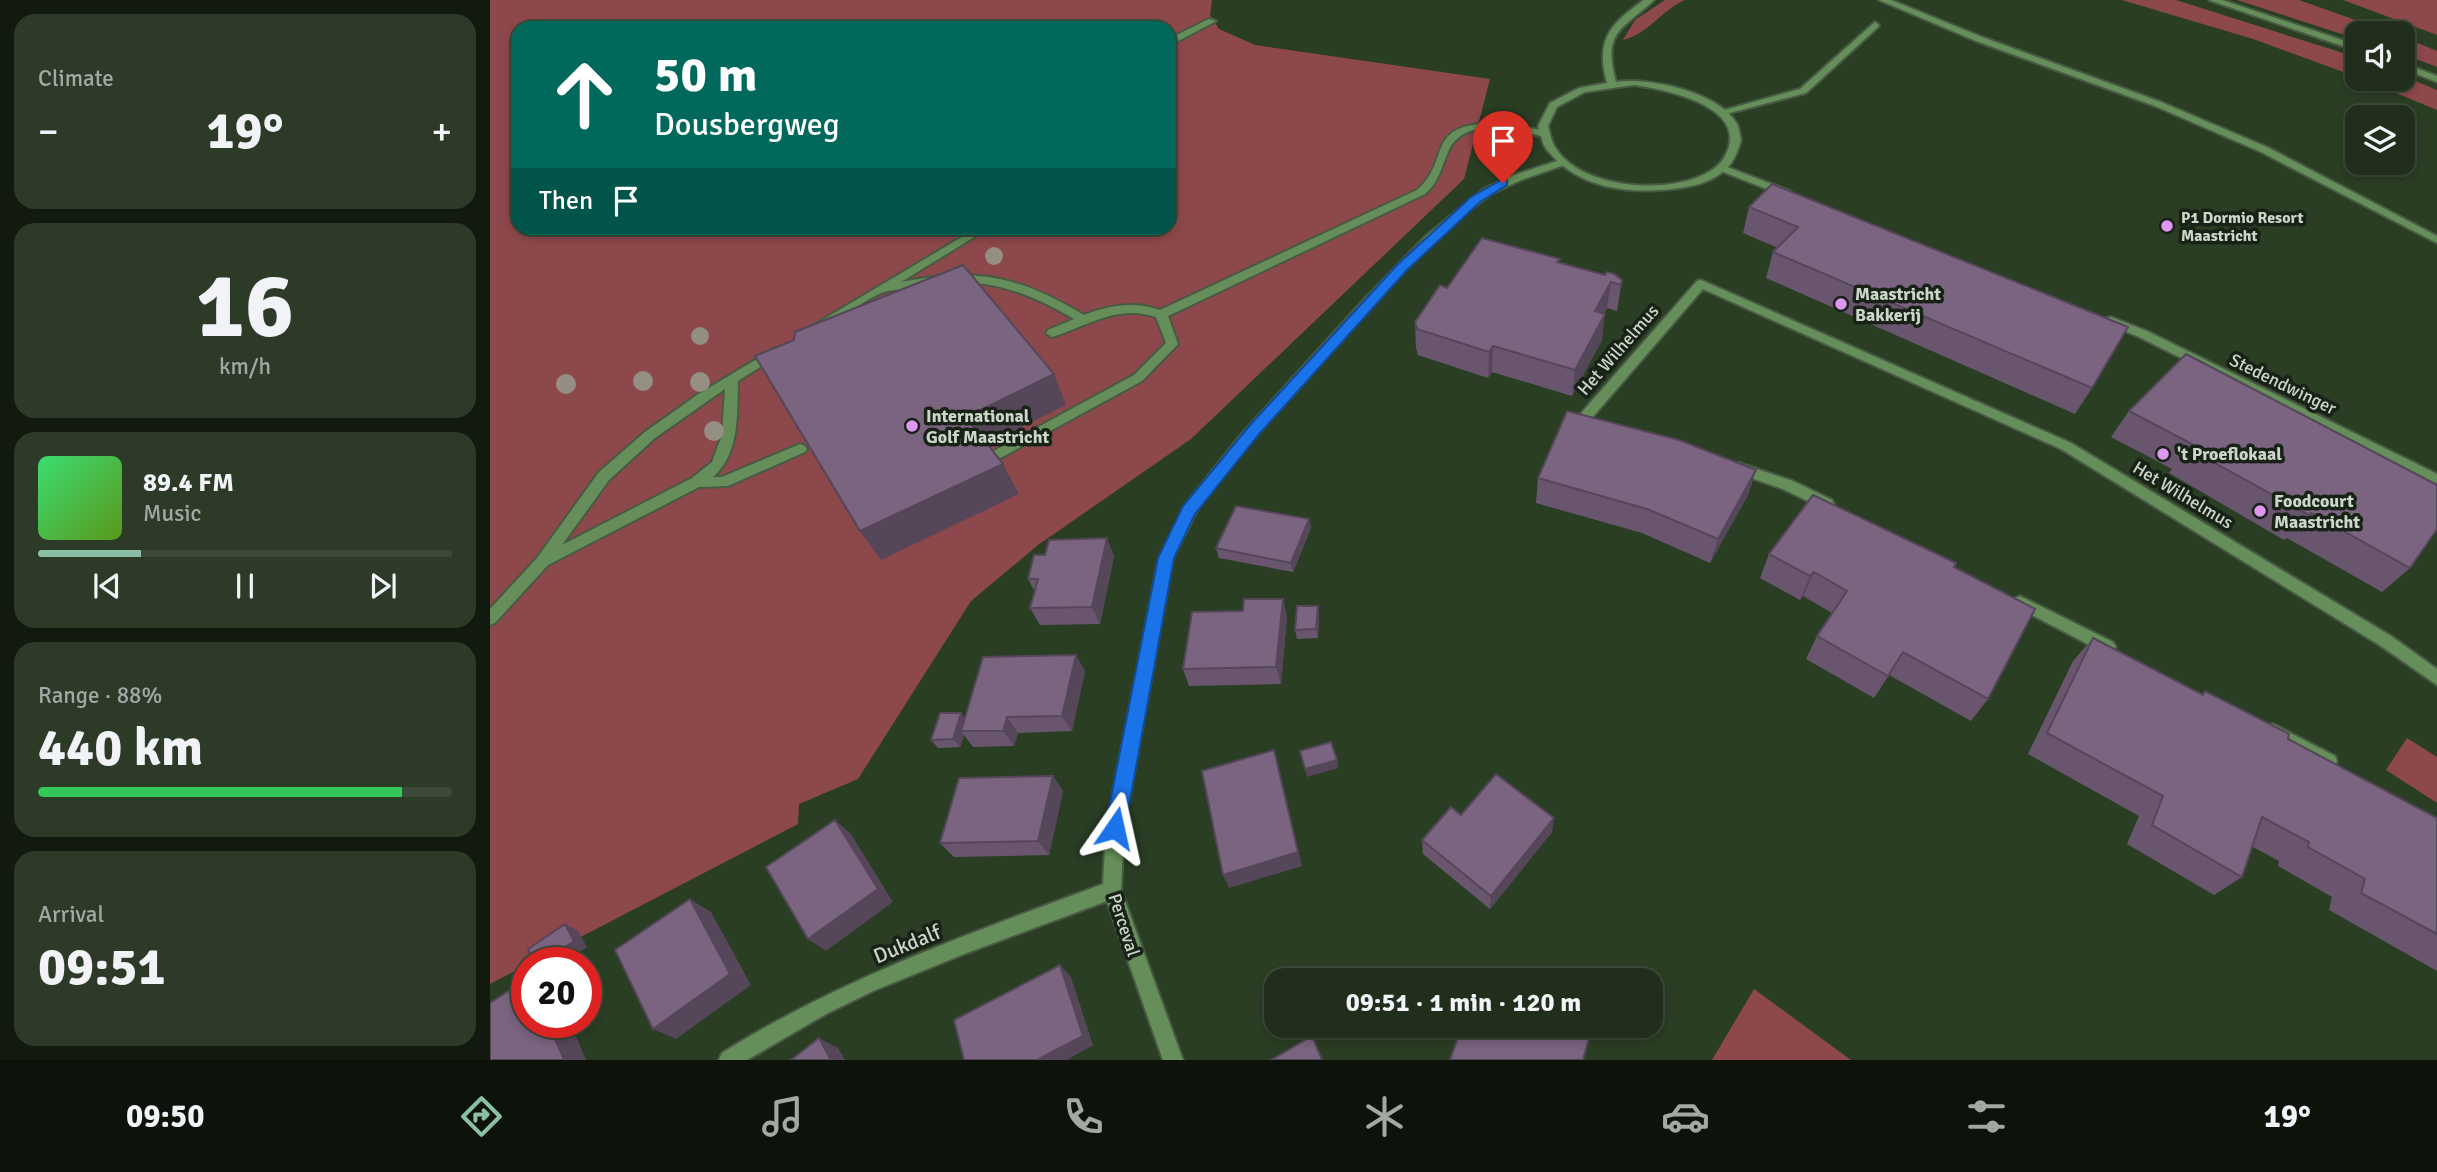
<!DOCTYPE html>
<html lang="en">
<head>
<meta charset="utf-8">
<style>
  :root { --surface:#202e1b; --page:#2d3a28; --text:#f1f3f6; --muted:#a2a8a3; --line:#3d4a3a; --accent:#8abfa5 }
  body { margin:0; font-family:Signika,sans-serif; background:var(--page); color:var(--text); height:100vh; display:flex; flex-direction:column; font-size:26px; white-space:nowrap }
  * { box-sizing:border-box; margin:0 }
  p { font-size:23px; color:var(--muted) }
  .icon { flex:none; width:38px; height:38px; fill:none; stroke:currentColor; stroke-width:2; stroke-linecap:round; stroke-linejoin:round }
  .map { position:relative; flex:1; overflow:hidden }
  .sheet { display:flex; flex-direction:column; gap:14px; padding:14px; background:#12190f; width:490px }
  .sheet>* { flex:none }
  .banner { position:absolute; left:21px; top:21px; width:665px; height:214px; border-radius:21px; box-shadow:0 4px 10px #0003,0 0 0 2px var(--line); background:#00695c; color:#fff; overflow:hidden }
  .fabs { position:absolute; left:1855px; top:21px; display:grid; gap:14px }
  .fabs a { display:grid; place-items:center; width:70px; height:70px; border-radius:14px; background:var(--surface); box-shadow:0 4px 10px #0003,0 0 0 2px var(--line); font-size:35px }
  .speed { position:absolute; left:21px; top:947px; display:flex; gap:14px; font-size:35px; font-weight:700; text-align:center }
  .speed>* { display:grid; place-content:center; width:91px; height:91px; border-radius:50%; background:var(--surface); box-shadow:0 4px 10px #0003,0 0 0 2px var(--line); line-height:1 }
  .speed .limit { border:10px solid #d22; background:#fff; color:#111 }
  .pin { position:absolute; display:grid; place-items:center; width:60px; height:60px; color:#fff; margin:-72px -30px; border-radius:50% 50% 50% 0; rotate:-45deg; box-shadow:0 0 7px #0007 }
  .pin .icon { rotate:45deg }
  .me { position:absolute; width:77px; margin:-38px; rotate:11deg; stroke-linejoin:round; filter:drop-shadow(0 0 5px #0008) }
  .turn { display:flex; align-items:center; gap:24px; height:147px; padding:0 28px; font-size:32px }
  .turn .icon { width:91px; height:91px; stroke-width:2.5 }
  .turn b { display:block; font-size:49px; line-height:60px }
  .then { display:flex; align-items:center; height:66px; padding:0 28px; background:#0003; gap:14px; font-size:26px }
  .big { font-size:52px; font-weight:700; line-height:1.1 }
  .sheet .tile { flex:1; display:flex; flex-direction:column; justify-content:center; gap:10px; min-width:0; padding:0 24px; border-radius:21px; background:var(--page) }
  .sheet .dial { align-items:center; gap:0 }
  .dial b { font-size:91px; line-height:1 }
  .song { display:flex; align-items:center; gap:21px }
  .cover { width:84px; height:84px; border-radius:10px; background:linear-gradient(135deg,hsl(140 70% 55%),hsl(90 70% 35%)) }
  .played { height:7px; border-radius:4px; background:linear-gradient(90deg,var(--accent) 25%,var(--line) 25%) }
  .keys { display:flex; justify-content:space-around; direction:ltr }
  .heat { display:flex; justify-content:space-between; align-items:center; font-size:38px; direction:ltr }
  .charge { height:10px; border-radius:5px; background:linear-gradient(90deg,#34c759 88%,var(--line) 0) }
  .trip { position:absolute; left:774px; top:968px; width:399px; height:70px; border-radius:21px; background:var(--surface); box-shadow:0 4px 10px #0003,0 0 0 2px var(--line); font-weight:700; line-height:70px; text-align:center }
  .tabs { display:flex; height:112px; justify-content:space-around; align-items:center; background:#0d120b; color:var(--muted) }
  .tabs .icon { width:49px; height:49px }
  .tabs .active { color:var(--accent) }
  .tabs b { font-size:32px; color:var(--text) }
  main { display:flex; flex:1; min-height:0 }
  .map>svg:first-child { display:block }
  .green { fill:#8d484b; fill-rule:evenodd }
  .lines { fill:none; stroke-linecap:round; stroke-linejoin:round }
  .lane-casing { stroke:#475a42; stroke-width:4 }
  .street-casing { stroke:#475a42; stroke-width:4 }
  .lane { fill:#668e5a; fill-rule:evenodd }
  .street { fill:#668e5a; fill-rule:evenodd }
  .tree { fill:#958e82 }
  .wall { fill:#69566e }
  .shaded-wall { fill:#55465a }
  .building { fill:#7a6480; stroke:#55465a; stroke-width:2 }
  .route { fill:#1a73e8; stroke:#114b97; stroke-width:2 }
  .poi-dot { fill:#df98f2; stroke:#192216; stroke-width:2.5 }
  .labels { text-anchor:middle; stroke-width:7; stroke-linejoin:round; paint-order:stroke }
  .far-poi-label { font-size:16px; font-weight:bold; fill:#cbd7c8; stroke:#192216; text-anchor:start }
  .poi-label { font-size:18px; font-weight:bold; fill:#cbd7c8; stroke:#192216; text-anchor:start }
  .street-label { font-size:18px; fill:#cbd7c8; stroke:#192216 }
  .near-street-label { font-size:21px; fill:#cbd7c8; stroke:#192216 }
</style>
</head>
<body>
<main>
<section class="sheet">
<div class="tile"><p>Climate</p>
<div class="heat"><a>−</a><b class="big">19°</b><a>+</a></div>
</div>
<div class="tile dial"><b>16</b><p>km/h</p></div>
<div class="tile">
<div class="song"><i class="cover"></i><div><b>89.4 FM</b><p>Music</p></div></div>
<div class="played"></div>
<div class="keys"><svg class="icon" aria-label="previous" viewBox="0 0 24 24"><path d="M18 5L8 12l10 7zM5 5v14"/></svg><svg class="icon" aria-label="pause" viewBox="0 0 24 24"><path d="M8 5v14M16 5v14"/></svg><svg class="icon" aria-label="next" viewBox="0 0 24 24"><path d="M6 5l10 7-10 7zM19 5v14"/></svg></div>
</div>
<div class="tile"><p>Range · 88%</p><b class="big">440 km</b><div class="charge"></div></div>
<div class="tile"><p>Arrival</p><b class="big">09:51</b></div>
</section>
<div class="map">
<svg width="1947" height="1060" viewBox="0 0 1947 1060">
  <rect width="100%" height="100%" fill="#2a3e24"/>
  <path class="green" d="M0 0H722L720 15 729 29 765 45 1000 79 974 179 701 439 548 545 481 601 368 779 309 804 308 824 0 984ZM28 28H679V228H28Z
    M1175 0H1195C1170 11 1160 33 1133 40L1145 20Z
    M1632 0H1686L1850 52 1867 59V77L1763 39Z
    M1747 0H1809L1902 33H1867V39Z
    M1853 0H1947V35Z
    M1913 37 1947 51V67L1913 54Z
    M1913 76 1947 90V110L1872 79H1913Z
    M1917 738 1947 757V803L1896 770Z
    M1264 989 1361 1060H1222Z"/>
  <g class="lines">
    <g class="lane-casing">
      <path id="lane" d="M1389 0H1401L1492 37 1671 102 1779 148 1947 236V243L1771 152 1665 106 1486 41Z
        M719 19 726 21 679 46V39Z
        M1385 22 1389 25 1388 27 1316 93 1232 115 1227 112 1310 89Z
        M1001 123 1052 130 1057 133 1052 136C1023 131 973 116 958 152 951 168 949 182 935 194L678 316 688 344 652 381 505 461 498 456 500 453 644 375 676 343 666 317C627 304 598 326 562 337L556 333 558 330 584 319C527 286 485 274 420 288 412 289 401 290 394 292 377 298 351 318 334 328L330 329 324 325 487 228H499L411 282C487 267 528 276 594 315 620 305 644 301 670 310L927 190C962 160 933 126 1001 123Z
        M1070 160 1075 163 1074 165 1031 180 1001 194 968 219 922 262 740 465 706 512 683 558 634 828 631 890 693 1060H673L617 901 474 954 383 991 336 1014 257 1060H229L232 1053C352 978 481 933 613 884L616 828 669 558 696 504 750 436 870 304 937 235 994 189 1024 175Z
        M1232 165 1300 191 1301 193 1300 195H1292L1228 170V166Z
        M1621 317 1657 331 1947 474V485L1649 337 1617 324V318Z
        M285 348 291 352 289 355 248 381C247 413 250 454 223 477H232L310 444 315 446 317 449 315 452 238 486 209 487 58 565 5 623 0 625V609L47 558 109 472 155 432 207 395ZM235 389 232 435 222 462 202 478 72 545 119 480 165 438Z"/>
    </g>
    <g class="street-casing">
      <path id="street" d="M1154 0H1164C1132 30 1112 31 1126 82 1159 77 1229 92 1247 124 1249 128 1250 135 1251 140 1248 150 1245 160 1237 168 1222 183 1201 187 1182 189 1137 194 1088 188 1058 151 1052 145 1051 134 1048 126L1060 103 1089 88 1117 83C1105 40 1120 24 1154 0ZM1144 85C1173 89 1254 105 1238 149 1235 158 1231 164 1222 170 1184 196 1090 190 1065 147 1061 141 1060 132 1058 126L1067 107 1095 92Z
        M1719 0H1732L1867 45V51Z
        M1913 63 1947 76V82L1913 69Z
        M1211 280 1581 443 1901 636 1947 669V685L1891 646 1571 449 1213 289 1101 419 1107 421 1108 424 1107 427 1102 429 1086 425 1085 422 1086 419 1207 281Z
        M1249 463 1303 481 1342 500 1344 504 1342 508H1332L1293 489 1244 472 1242 468Z
        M1530 596 1623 642 1626 647 1623 652 1618 653 1613 652 1525 606 1523 602 1525 598Z
        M1783 724 1845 756 1847 761 1845 766 1839 769 1833 766 1777 736 1775 731 1777 726Z"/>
    </g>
    <use href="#lane" class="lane"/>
    <use href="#street" class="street"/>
  </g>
  <g class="tree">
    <circle cx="504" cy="256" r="9"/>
    <circle cx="210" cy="336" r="9"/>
    <circle cx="153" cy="381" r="10"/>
    <circle cx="210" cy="382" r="10"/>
    <circle cx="76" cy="384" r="10"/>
    <circle cx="224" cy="431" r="10"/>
  </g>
  <path class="wall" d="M1282 184 1602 388 1585 414 1276 278 1283 252 1288 248 1253 233 1259 207Z
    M1069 263 1132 280 1127 311 1117 308 1114 314 1112 340 1082 396 1002 372 998 378 928 355 926 348 925 322 957 288Z
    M1696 354 1920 568 1892 592 1797 538 1794 540 1679 473 1682 469 1621 437 1639 411Z
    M1266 470 1258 495 1220 563 1152 533 1046 503 1048 478Z
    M819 519 821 528 803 572 729 558 726 548Z
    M1279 554 1464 567 1498 699 1481 721 1399 675 1384 698 1316 659 1327 636 1342 613 1313 596 1310 600 1270 578Z
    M624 556 610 624 550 625 540 608 545 592 538 579Z
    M828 606 829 615 828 638 807 639 805 630Z
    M797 616 791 684 699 686 693 669Z
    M1603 638 1712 694 1715 691 1798 739 1947 818V971L1839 910 1842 897 1788 866 1789 861 1763 847 1752 877 1724 895 1637 844 1649 816 1538 754 1583 661Z
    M595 671 582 731 528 733 524 746 483 747 474 735 470 747 448 748 441 740 475 718Z
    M563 776 573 791 559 855 464 857 450 843Z
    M1062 832 1000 909 933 854 932 840Z"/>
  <path class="shaded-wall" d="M1121 282 1117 308 1102 337 1105 311Z
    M1115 314 1112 340 1082 396 1085 370Z
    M1003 346 1002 372 998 378 999 352Z
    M564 374 576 405 492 447 476 417Z
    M513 464 529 494 391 560 370 531Z
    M1266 470 1258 495 1220 563 1228 539Z
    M819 519 821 528 803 572 801 563Z
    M617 538 624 556 610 624 602 607Z
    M1324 572 1313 596 1310 600 1320 576Z
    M793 599 797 616 791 684 786 667Z
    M828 606 829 615 828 638 826 629Z
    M586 655 595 671 582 731 572 716Z
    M471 713 477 722 471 731 474 735 470 747 463 739Z
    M517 717 528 733 524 746 513 731Z
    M784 750 788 765 812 866 739 888 733 875Z
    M847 760 848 768 817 777 815 769Z
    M563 776 573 791 559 855 548 841Z
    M1064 818 1062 832 1000 909 1001 896Z
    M345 820 361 834 403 902 336 951 318 939Z
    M200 899 221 912 261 985 186 1039 163 1029Z
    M75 924 88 931 97 947 75 962H53Z
    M570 965 581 977 603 1045 577 1060H547Z
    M58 1022H80L96 1060H74Z
    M329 1038 348 1048 355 1060H341Z"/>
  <path class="building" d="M1282 184 1638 327 1602 388 1283 252 1308 227 1259 207Z
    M992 238 1070 259 1067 262 1115 275 1117 272 1124 274 1132 280 1131 285 1121 282 1105 311 1115 314 1085 370 1003 346 999 352 927 329 925 322 950 285 957 288Z
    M473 265 564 374 476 417 513 464 370 531 265 356 304 340 305 332Z
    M1696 354 1947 485V529L1920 568 1821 513 1819 515 1698 448 1702 444 1639 411Z
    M1077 411 1189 440 1266 470 1228 539 1157 509 1048 478Z
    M1323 495 1466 563 1464 567 1545 609 1498 699 1413 652 1398 676 1327 636 1357 591 1324 572 1320 576 1279 554Z
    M746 506 819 519 801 563 726 548Z
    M617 538 602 607 540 608 548 579H538L544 555H555L559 540Z
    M754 599H793L786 667 693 669 702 612 753 611Z
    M807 606H828L826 629 805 630Z
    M1603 638 1713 695 1715 691 1799 734 1798 739 1947 818V934L1871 893 1875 879 1818 847 1819 842 1772 817 1752 877 1662 825 1673 796 1557 733Z
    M586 655 572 716 517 717 513 731H471L493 657Z
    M450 713H471L463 739 441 740Z
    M841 742 847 760 815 769 810 751Z
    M784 750 808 852 733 875 712 771Z
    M1006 774 1064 818 1001 896 932 840 961 807 971 815Z
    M563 776 548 841 450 843 469 778Z
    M345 820 388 889 318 939 276 867Z
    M200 899 240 974 163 1029 125 950Z
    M75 924 84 941 53 962H44L38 949Z
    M570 965 593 1036 547 1060H474L464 1020Z
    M37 979V1022H58L74 1060H0V1003Z
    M972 1026H1078L1100 1034 1093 1060H960Z
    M822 1036 832 1060H781Z
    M329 1038 341 1060H301Z"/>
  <path class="route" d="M1013 179 1017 180V185L990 202 917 270 770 433 705 514 684 558 635 828 632 835 625 838 618 835 615 828 668 558 693 506 760 425 908 264 981 197Z"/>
  <g class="poi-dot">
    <circle cx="1677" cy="226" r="7"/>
    <circle cx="1351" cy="304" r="7"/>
    <circle cx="422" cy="426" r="7"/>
    <circle cx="1673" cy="454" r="7"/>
    <circle cx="1770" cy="511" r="7"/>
  </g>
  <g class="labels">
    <g class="far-poi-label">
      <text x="1691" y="223">P1 Dormio Resort<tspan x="1691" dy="18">Maastricht</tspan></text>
    </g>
    <g class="poi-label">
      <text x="1365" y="300">Maastricht<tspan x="1365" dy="21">Bakkerij</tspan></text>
      <text x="436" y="422">International<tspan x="436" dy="21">Golf Maastricht</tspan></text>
      <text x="1687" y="460">'t Proeflokaal</text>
      <text x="1784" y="507">Foodcourt<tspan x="1784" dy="21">Maastricht</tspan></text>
    </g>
    <g class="street-label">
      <text transform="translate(1128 350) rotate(-49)" y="6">Het Wilhelmus</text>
      <text transform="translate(1793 384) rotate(26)" y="6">Stedendwinger</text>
      <text transform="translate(1693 495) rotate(31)" y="6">Het Wilhelmus</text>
      <text transform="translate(634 925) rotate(72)" y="6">Perceval</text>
    </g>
    <g class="near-street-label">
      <text transform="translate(417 944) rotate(-22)" y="7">Dukdalf</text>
    </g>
  </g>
</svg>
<div class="fabs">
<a><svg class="icon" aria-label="sound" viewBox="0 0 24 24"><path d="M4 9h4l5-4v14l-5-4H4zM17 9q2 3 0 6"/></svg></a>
<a><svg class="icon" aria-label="layers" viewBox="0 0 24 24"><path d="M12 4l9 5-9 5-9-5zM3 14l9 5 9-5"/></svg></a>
</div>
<div class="speed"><div class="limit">20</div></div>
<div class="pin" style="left:1013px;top:183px;background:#d93025"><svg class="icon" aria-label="arrive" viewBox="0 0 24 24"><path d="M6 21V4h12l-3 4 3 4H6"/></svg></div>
<svg class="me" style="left:625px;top:828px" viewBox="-20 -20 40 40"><path d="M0-17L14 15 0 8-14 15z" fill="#1a73e8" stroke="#fff" stroke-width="4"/></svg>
<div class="trip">09:51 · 1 min · 120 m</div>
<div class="banner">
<div class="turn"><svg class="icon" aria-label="ahead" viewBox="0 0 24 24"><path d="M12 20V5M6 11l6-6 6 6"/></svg><div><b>50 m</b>Dousbergweg</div></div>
<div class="then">Then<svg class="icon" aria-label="arrive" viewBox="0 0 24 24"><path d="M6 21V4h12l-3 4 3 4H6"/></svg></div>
</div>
</div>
</main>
<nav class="tabs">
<b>09:50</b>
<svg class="icon active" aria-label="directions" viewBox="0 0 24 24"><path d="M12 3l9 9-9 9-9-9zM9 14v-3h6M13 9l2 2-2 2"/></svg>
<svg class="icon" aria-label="music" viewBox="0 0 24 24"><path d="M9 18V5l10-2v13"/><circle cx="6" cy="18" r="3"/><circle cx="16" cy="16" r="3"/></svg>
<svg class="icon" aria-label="phone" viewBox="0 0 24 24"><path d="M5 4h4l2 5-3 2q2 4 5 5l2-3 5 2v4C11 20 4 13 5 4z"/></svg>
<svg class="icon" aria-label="climate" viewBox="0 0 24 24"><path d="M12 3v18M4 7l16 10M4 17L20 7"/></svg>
<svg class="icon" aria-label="car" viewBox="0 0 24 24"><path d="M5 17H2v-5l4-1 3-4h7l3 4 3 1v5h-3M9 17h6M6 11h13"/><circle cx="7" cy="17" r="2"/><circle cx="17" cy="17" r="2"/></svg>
<svg class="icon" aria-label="filters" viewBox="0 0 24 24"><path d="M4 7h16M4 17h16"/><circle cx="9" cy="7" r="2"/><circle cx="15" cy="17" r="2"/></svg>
<b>19°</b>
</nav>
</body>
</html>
